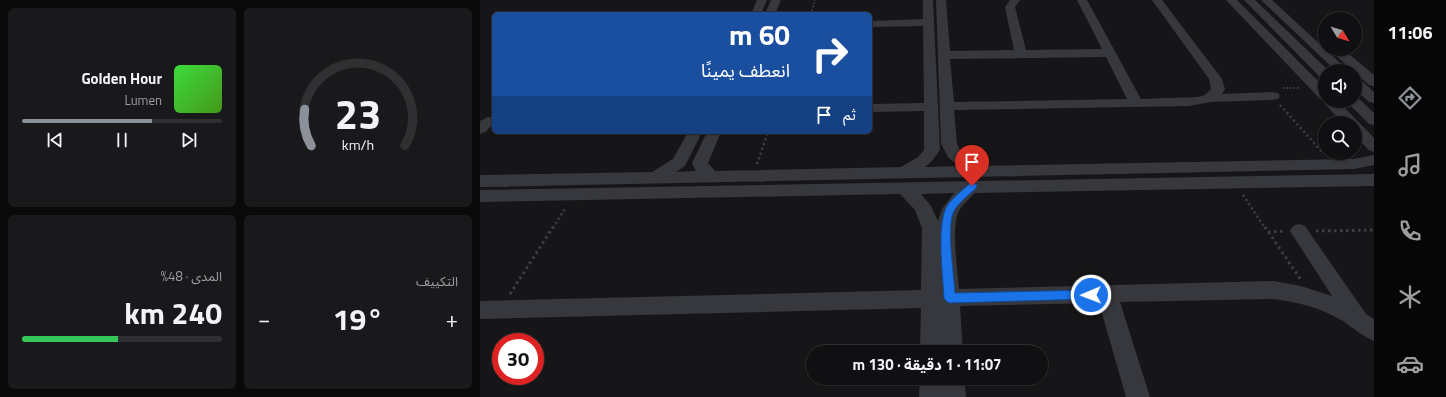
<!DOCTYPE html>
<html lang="ar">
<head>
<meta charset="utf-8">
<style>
  :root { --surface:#101012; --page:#19191b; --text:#f1f3f6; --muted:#9c9d9f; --line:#303032; --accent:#8c9099 }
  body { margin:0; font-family:"Titillium Web","Noto Sans Arabic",sans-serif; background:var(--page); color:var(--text); direction:rtl; height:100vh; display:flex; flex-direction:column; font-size:15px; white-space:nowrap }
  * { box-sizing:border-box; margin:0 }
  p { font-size:13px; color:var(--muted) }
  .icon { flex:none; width:22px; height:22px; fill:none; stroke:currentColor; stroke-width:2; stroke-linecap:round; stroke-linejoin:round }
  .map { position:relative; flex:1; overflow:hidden; direction:ltr }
  .details { display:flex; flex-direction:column; gap:8px; padding:8px; background:#09090a; width:480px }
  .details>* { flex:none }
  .guide { position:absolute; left:12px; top:12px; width:380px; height:122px; border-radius:6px; box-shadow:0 1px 3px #0004,0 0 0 1px var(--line); direction:rtl; background:#1a4fa0; color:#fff; overflow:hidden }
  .needle { width:26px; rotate:128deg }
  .tools { position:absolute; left:838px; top:12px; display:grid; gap:8px }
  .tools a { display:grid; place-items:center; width:44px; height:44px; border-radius:50%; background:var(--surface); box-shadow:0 1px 3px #0004,0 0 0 1px var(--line); font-size:20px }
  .speed { position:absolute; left:12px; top:333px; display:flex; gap:8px; font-size:20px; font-weight:700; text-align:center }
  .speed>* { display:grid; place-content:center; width:52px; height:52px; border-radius:50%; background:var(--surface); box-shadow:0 1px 3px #0004,0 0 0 1px var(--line); line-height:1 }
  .speed .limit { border:6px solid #d22; background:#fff; color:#111 }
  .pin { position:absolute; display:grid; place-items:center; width:34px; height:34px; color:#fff; margin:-41px -17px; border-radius:50% 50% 50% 0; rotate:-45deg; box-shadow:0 0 4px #0007 }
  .pin .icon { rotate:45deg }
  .me { position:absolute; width:44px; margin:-22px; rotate:269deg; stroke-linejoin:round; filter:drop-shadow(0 0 3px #0008) }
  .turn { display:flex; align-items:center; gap:14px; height:84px; padding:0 16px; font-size:18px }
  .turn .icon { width:52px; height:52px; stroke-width:2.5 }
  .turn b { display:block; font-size:28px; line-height:34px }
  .then { display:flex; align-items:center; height:38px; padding:0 16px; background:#0003; gap:8px; font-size:15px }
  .big { font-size:30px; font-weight:700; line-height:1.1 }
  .details .widget { flex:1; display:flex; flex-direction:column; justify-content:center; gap:6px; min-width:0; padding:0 14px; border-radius:6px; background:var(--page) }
  .details .dial { align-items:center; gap:0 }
  .dial svg { height:104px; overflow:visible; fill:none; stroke:var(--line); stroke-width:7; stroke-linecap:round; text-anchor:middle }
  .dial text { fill:var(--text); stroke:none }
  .song { display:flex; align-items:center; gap:12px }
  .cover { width:48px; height:48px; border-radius:6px; background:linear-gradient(135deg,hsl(120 70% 55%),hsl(100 70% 35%)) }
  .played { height:4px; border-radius:2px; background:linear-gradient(90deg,var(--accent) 65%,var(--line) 65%) }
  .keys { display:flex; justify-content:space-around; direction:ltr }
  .heat { display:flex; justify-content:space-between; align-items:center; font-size:22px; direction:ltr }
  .charge { height:6px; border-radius:3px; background:linear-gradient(90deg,#34c759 48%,var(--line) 0) }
  .details .tiles { flex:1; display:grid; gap:8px; grid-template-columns:repeat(2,1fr) }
  .trip { position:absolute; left:326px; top:345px; width:242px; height:40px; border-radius:20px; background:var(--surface); box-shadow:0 1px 3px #0004,0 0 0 1px var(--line); font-weight:700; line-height:40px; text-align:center; direction:rtl }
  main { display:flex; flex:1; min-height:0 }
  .dock { display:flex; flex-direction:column; width:72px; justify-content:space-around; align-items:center; background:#060607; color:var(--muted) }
  .dock .icon { width:28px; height:28px }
  .dock .selected { color:var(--accent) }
  .dock b { font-size:18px; color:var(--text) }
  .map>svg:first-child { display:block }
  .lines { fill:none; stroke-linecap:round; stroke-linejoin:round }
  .path-far2 { stroke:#3d3f44; stroke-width:2; stroke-dasharray:1.5 2; stroke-linecap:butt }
  .path-far1 { stroke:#3d3f44; stroke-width:2.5; stroke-dasharray:2 3; stroke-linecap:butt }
  .path { stroke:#3d3f44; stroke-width:3; stroke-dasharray:2.5 3.5; stroke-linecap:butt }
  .minor { fill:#37383d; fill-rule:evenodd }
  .route { fill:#1a73e8; stroke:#114b97 }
</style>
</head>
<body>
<main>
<nav class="dock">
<b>11:06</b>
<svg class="icon selected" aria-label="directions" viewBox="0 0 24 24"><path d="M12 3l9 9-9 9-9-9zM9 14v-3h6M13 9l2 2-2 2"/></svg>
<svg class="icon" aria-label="music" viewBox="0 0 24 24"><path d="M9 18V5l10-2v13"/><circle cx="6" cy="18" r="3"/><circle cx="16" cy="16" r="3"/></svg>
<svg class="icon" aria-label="phone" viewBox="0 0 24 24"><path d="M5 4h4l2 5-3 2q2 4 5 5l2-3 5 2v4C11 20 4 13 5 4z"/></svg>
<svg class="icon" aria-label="climate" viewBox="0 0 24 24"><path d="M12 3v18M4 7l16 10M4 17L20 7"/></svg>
<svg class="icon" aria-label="car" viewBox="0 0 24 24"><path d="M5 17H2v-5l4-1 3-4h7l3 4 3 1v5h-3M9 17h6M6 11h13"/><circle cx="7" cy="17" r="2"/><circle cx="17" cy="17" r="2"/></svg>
</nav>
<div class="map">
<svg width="894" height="397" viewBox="0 0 894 397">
  <rect width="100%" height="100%" fill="#161618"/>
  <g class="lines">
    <path class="path-far2" d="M331 14 335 0
      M803 88H820"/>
    <path class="path-far1" d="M800 105 843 153
      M277 164 288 132
      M763 195 785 228
      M73 228 86 207"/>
    <path class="path" d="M785 227 821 280
      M836 231 894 230
      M788 232 805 231
      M30 294 73 227"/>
    <path class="minor" d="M277 0H287L281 14H271Z
      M291 0H301L295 14H285Z
      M443 0H453L460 150 452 161 445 167 478 166 468 157 461 144 456 0H466L470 51 534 50 525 7 530 0H540L535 7 546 50 622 49 597 0H607L661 99 718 97 725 95 731 89 729 79 672 0H682L742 79 745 89 742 94 793 92 798 93 800 96 798 99 793 100 731 102 709 106 474 110 477 144C481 155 492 160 502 166L874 159 894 155V165L874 169 0 187V175L172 172 193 159 208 132H222L205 166 196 172 216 171 212 163 227 132H241L228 163 235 171 421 167 438 157 444 150V111L390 112V104L444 103 443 26 390 27V21L443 19ZM626 57 647 99 474 102 470 59Z
      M746 0H757L845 88V101H858L894 138V152L889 150 875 136V123H863L845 104 844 100 840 99Z
      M764 0H775L849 71H845V78L840 77Z
      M781 0H792L869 71H856Z
      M852 49H863L894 75V86L889 85 853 53Z
      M875 78 880 79 894 92V103L889 102 875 89Z
      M875 97 878 98 894 113V125L889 124 866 101H875Z
      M8 117 13 118 14 123 5 132 0 134V121Z
      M894 174V186L495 193C490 198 484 203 480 209 470 225 478 270 479 289L793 281 821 286 852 296 810 231 813 226 819 224 825 226 886 314 894 319V341C882 336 873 328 863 321 841 308 818 302 793 299L640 302 670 397H646L619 303 480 306 483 352H440L441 308 0 319V301L441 290 442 228 435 210 420 194 0 202V190ZM474 193 462 209 458 221 451 206 441 194Z
      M440 378H484L486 397H439Z"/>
  </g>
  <path class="route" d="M492 183 496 184 497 186 496 188C489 195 479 202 474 211 466 226 474 274 475 293L611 290 615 291 616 295 615 298 611 299 469 303 466 301 464 298C463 275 456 225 467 206 472 198 482 191 489 184Z"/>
</svg>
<div class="tools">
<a><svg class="needle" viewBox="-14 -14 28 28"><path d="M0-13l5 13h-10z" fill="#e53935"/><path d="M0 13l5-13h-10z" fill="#9c9d9f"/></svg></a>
<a><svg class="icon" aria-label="sound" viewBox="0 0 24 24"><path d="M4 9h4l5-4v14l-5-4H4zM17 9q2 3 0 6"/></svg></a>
<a><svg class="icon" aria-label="search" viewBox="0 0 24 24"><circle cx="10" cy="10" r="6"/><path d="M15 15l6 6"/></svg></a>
</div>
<div class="speed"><div class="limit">30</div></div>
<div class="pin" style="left:492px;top:186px;background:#d93025"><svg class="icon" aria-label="arrive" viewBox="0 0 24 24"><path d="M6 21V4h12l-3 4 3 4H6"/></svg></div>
<svg class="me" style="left:611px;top:295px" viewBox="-20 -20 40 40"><circle r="17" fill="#1a73e8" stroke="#fff" stroke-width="3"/><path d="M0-11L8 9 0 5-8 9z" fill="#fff"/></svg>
<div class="trip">11:07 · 1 دقيقة · 130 m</div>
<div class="guide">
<div class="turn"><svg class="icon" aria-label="right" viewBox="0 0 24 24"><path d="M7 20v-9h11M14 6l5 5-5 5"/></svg><div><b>60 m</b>انعطف يمينًا</div></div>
<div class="then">ثم<svg class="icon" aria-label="arrive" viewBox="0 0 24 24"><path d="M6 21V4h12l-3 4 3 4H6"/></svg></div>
</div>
</div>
<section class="details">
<div class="tiles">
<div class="widget dial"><svg viewBox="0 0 100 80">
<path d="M14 69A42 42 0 1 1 86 69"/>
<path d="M14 69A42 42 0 0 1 9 41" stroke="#8c9099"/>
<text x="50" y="56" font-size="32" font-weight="700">23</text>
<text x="50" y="72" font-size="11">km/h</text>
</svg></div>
<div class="widget">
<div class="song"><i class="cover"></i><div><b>Golden Hour</b><p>Lumen</p></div></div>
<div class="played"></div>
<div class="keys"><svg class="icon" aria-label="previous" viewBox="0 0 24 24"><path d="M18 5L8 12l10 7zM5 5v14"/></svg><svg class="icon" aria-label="pause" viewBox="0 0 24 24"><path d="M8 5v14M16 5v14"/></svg><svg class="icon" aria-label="next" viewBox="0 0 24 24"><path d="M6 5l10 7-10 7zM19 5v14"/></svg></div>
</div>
<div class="widget"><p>التكييف</p>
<div class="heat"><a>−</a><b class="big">19°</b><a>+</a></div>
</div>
<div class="widget"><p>المدى · 48%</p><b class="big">240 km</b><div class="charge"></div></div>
</div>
</section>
</main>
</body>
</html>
